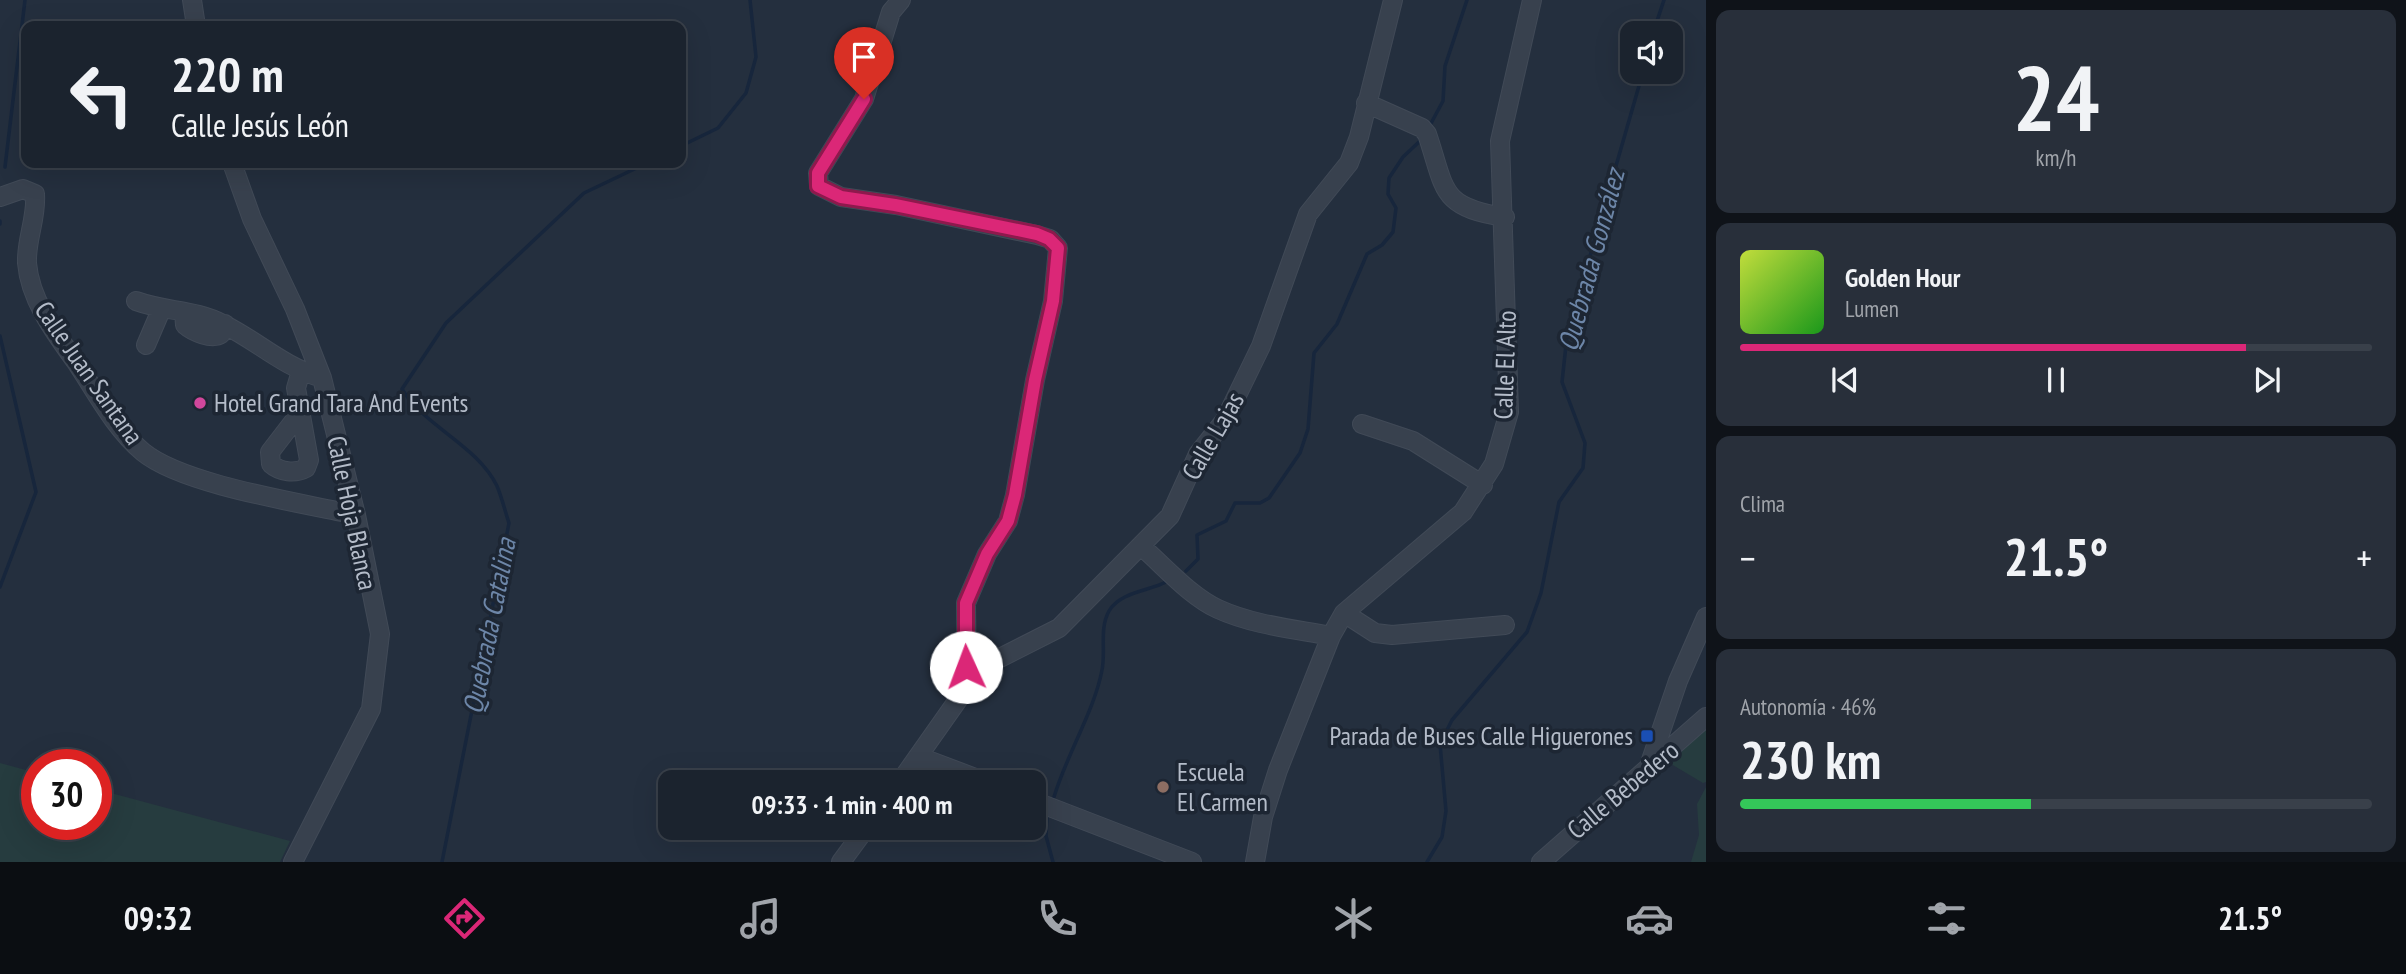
<!DOCTYPE html>
<html lang="es">
<head>
<meta charset="utf-8">
<style>
  :root { --surface:#1b232e; --page:#282f3a; --text:#f1f3f6; --muted:#a0a4aa; --line:#39404a; --accent:#db2777 }
  body { margin:0; font-family:"PT Sans Narrow",sans-serif; background:var(--page); color:var(--text); height:100vh; display:flex; flex-direction:column; font-size:26px; white-space:nowrap }
  * { box-sizing:border-box; margin:0 }
  p { font-size:23px; color:var(--muted) }
  .icon { flex:none; width:38px; height:38px; fill:none; stroke:currentColor; stroke-width:2; stroke-linecap:round; stroke-linejoin:round }
  .map { position:relative; flex:1; overflow:hidden }
  .details { display:flex; flex-direction:column; gap:10px; padding:10px; background:#0f1319; width:700px }
  .details>* { flex:none }
  .guide { position:absolute; left:21px; top:21px; width:665px; height:147px; border-radius:14px; box-shadow:0 7px 28px #0002,0 0 0 2px var(--line); background:#1b232e; color:var(--text); overflow:hidden }
  .fabs { position:absolute; left:1620px; top:21px; display:grid; gap:14px }
  .fabs a { display:grid; place-items:center; width:63px; height:63px; border-radius:14px; background:var(--surface); box-shadow:0 7px 28px #0002,0 0 0 2px var(--line); font-size:35px }
  .speed { position:absolute; left:21px; top:749px; display:flex; gap:14px; font-size:35px; font-weight:700; text-align:center }
  .speed>* { display:grid; place-content:center; width:91px; height:91px; border-radius:50%; background:var(--surface); box-shadow:0 7px 28px #0002,0 0 0 2px var(--line); line-height:1 }
  .speed .limit { border:10px solid #d22; background:#fff; color:#111 }
  .pin { position:absolute; display:grid; place-items:center; width:60px; height:60px; color:#fff; margin:-72px -30px; border-radius:50% 50% 50% 0; rotate:-45deg; box-shadow:0 0 7px #0007 }
  .pin .icon { rotate:45deg }
  .me { position:absolute; width:77px; margin:-38px; rotate:358deg; stroke-linejoin:round; filter:drop-shadow(0 0 5px #0008) }
  .turn { display:flex; align-items:center; gap:24px; height:147px; padding:0 35px; font-size:32px }
  .turn .icon { width:91px; height:91px; stroke-width:2.5 }
  .turn b { display:block; font-size:49px; line-height:60px }
  .big { font-size:52px; font-weight:600; line-height:1.1 }
  .details .card { flex:1; display:flex; flex-direction:column; justify-content:center; gap:10px; min-width:0; padding:0 24px; border-radius:14px; background:var(--page) }
  .details .dial { align-items:center; gap:0 }
  .dial b { font-size:91px; line-height:1 }
  .song { display:flex; align-items:center; gap:21px }
  .cover { width:84px; height:84px; border-radius:10px; background:linear-gradient(135deg,hsl(70 70% 55%),hsl(120 70% 35%)) }
  .played { height:7px; border-radius:4px; background:linear-gradient(90deg,var(--accent) 80%,var(--line) 80%) }
  .keys { display:flex; justify-content:space-around; direction:ltr }
  .heat { display:flex; justify-content:space-between; align-items:center; font-size:38px; direction:ltr }
  .charge { height:10px; border-radius:5px; background:linear-gradient(90deg,#34c759 46%,var(--line) 0) }
  .trip { position:absolute; left:658px; top:770px; width:388px; height:70px; border-radius:14px; background:var(--surface); box-shadow:0 7px 28px #0002,0 0 0 2px var(--line); font-weight:600; line-height:70px; text-align:center }
  .tab-bar { display:flex; height:112px; justify-content:space-around; align-items:center; background:#0b0e12; color:var(--muted) }
  .tab-bar .icon { width:49px; height:49px }
  .tab-bar .selected { color:var(--accent) }
  .tab-bar b { font-size:32px; color:var(--text) }
  main { display:flex; flex:1; min-height:0 }
  .map>svg:first-child { display:block }
  .green { fill:#263c3f }
  .lines { fill:none; stroke-linecap:round; stroke-linejoin:round }
  .stream { stroke:#17263c; stroke-width:3.5 }
  .minor-casing { stroke:#414a57; stroke-width:20 }
  .minor { stroke:#38414e; stroke-width:18 }
  .route-casing { stroke:#8e194d; stroke-width:18 }
  .route { stroke:#db2777; stroke-width:12 }
  .hotel-dot { fill:#d1479c; stroke:#1d2633; stroke-width:2.5 }
  .transit-dot { fill:#1a4fb4; stroke:#1d2633; stroke-width:2.5 }
  .education-dot { fill:#8d6e63; stroke:#1d2633; stroke-width:2.5 }
  .labels { text-anchor:middle; stroke-width:7; stroke-linejoin:round; paint-order:stroke }
  .street-label { font-size:26px; fill:#b4bcc9; stroke:#1d2633 }
  .poi-label { font-size:26px; fill:#b4bcc9; stroke:#1d2633; text-anchor:start }
  .water-label { font-size:28px; font-style:italic; fill:#6d86a8; stroke:#1d2633 }
</style>
</head>
<body>
<main>
<div class="map">
<svg width="1706" height="862" viewBox="0 0 1706 862">
  <rect width="100%" height="100%" fill="#242f3e"/>
  <path class="green" d="M1706 716V782L1703 783 1661 758Z
    M0 763 37 773V824H96V789L290 841 280 862H0Z
    M1706 787V862H1691L1699 835 1697 804Z"/>
  <g class="lines">
    <path class="stream" d="M1653 33 1664 0
      M1429 127 1443 101 1445 66 1467 0
      M681 146 718 128 746 93 756 57 750 0
      M5 167 25 0
      M0 224V221
      M0 336 36 492 0 587
      M1186 571 1198 559 1197 535 1226 521 1235 503H1260L1269 498 1300 453 1308 429 1314 353 1337 324 1367 254 1382 245 1393 232 1396 208 1388 194 1389 178 1403 157 1421 140
      M1054 797C1066 756 1095 709 1102 670 1106 651 1099 629 1109 611 1120 592 1149 591 1166 582
      M1047 817 1046 836 1053 862
      M442 862 509 523C505 511 502 498 497 486 477 445 425 427 402 389L446 323 584 193 647 163
      M1427 862 1442 837 1446 811 1440 744 1452 720 1527 632 1541 593 1559 502 1583 468 1585 443 1562 382 1567 336 1643 72"/>
    <g class="minor-casing">
      <path id="minor" d="M192 0 196 26
        M901 0 891 12 864 99 818 173 819 186 841 197 896 205 1037 235 1050 239 1058 248 1053 301 1035 380 1015 495 1008 521 987 554 966 603 967 687
        M1366 103 1422 128 1427 134C1446 190 1439 207 1505 217
        M232 163 252 219 295 309 322 378 356 515 380 634 371 709 293 862
        M0 197 23 189 35 194C37 218 26 239 27 263 30 300 55 333 76 362 96 392 115 429 143 452 183 485 302 503 356 515
        M136 301C166 312 195 309 223 324 259 342 282 366 322 378
        M184 312 185 325C193 332 212 340 221 334L225 324
        M146 345 161 310
        M300 413 270 452 271 464C280 472 295 474 306 468L309 460 296 388 301 371
        M1362 424 1413 441 1483 485
        M1142 547C1165 567 1190 596 1218 609 1253 625 1294 629 1331 636
        M1344 613 1375 633 1392 635 1505 625
        M920 757 986 782
        M1649 766 1678 681 1706 617
        M900 782 967 687 990 663 1059 628 1170 516 1198 454 1225 420 1261 346 1308 214 1349 163 1359 137 1393 0
        M1034 801 1192 862
        M841 862 866 828
        M1255 862 1263 817 1278 770 1331 636 1344 613 1463 512 1494 464 1509 412 1500 141 1532 0
        M1541 862 1706 717"/>
    </g>
    <use href="#minor" class="minor"/>
  </g>
  <g class="lines">
    <g class="route-casing">
      <path id="route" d="M864 99 818 173V186L841 197 895 205 1037 234 1049 239 1058 248 1053 301 1035 380 1015 495 1008 521 987 554 966 603V667"/>
    </g>
    <use href="#route" class="route"/>
  </g>
  <circle class="hotel-dot" cx="200" cy="403" r="7"/>
  <rect class="transit-dot" x="1640" y="729" width="14" height="14" rx="3.5"/>
  <circle class="education-dot" cx="1163" cy="787" r="7"/>
  <g class="labels">
    <g class="street-label">
      <text transform="translate(1505 365) rotate(-88)" y="9">Calle El Alto</text>
      <text transform="translate(89 373) rotate(55)" y="9">Calle Juan Santana</text>
      <text transform="translate(1213 436) rotate(-60)" y="9">Calle Lajas</text>
      <text transform="translate(352 513) rotate(78)" y="9">Calle Hoja Blanca</text>
      <text transform="translate(1623 790) rotate(-40)" y="9">Calle Bebedero</text>
    </g>
    <g class="poi-label">
      <text x="214" y="412">Hotel Grand Tara And Events</text>
      <text x="1633" y="745" text-anchor="end">Parada de Buses Calle Higuerones</text>
      <text x="1177" y="781">Escuela<tspan x="1177" dy="30">El Carmen</tspan></text>
    </g>
    <g class="water-label">
      <text transform="translate(1591 260) rotate(-75)" y="10">Quebrada González</text>
      <text transform="translate(489 626) rotate(-79)" y="10">Quebrada Catalina</text>
    </g>
  </g>
</svg>
<div class="fabs">
<a><svg class="icon" aria-label="sound" viewBox="0 0 24 24"><path d="M4 9h4l5-4v14l-5-4H4zM17 9q2 3 0 6"/></svg></a>
</div>
<div class="speed"><div class="limit">30</div></div>
<div class="pin" style="left:864px;top:99px;background:#d93025"><svg class="icon" aria-label="arrive" viewBox="0 0 24 24"><path d="M6 21V4h12l-3 4 3 4H6"/></svg></div>
<svg class="me" style="left:966px;top:667px" viewBox="-20 -20 40 40"><circle r="19" fill="#fff"/><path d="M0-13L10 11 0 6-10 11z" fill="#db2777"/></svg>
<div class="trip">09:33 · 1 min · 400 m</div>
<div class="guide">
<div class="turn"><svg class="icon" aria-label="left" viewBox="0 0 24 24"><path d="M17 20v-9H6M10 6l-5 5 5 5"/></svg><div><b>220 m</b>Calle Jesús León</div></div>
</div>
</div>
<section class="details">
<div class="card dial"><b>24</b><p>km/h</p></div>
<div class="card">
<div class="song"><i class="cover"></i><div><b>Golden Hour</b><p>Lumen</p></div></div>
<div class="played"></div>
<div class="keys"><svg class="icon" aria-label="previous" viewBox="0 0 24 24"><path d="M18 5L8 12l10 7zM5 5v14"/></svg><svg class="icon" aria-label="pause" viewBox="0 0 24 24"><path d="M8 5v14M16 5v14"/></svg><svg class="icon" aria-label="next" viewBox="0 0 24 24"><path d="M6 5l10 7-10 7zM19 5v14"/></svg></div>
</div>
<div class="card"><p>Clima</p>
<div class="heat"><a>−</a><b class="big">21.5°</b><a>+</a></div>
</div>
<div class="card"><p>Autonomía · 46%</p><b class="big">230 km</b><div class="charge"></div></div>
</section>
</main>
<nav class="tab-bar">
<b>09:32</b>
<svg class="icon selected" aria-label="directions" viewBox="0 0 24 24"><path d="M12 3l9 9-9 9-9-9zM9 14v-3h6M13 9l2 2-2 2"/></svg>
<svg class="icon" aria-label="music" viewBox="0 0 24 24"><path d="M9 18V5l10-2v13"/><circle cx="6" cy="18" r="3"/><circle cx="16" cy="16" r="3"/></svg>
<svg class="icon" aria-label="phone" viewBox="0 0 24 24"><path d="M5 4h4l2 5-3 2q2 4 5 5l2-3 5 2v4C11 20 4 13 5 4z"/></svg>
<svg class="icon" aria-label="climate" viewBox="0 0 24 24"><path d="M12 3v18M4 7l16 10M4 17L20 7"/></svg>
<svg class="icon" aria-label="car" viewBox="0 0 24 24"><path d="M5 17H2v-5l4-1 3-4h7l3 4 3 1v5h-3M9 17h6M6 11h13"/><circle cx="7" cy="17" r="2"/><circle cx="17" cy="17" r="2"/></svg>
<svg class="icon" aria-label="filters" viewBox="0 0 24 24"><path d="M4 7h16M4 17h16"/><circle cx="9" cy="7" r="2"/><circle cx="15" cy="17" r="2"/></svg>
<b>21.5°</b>
</nav>
</body>
</html>
